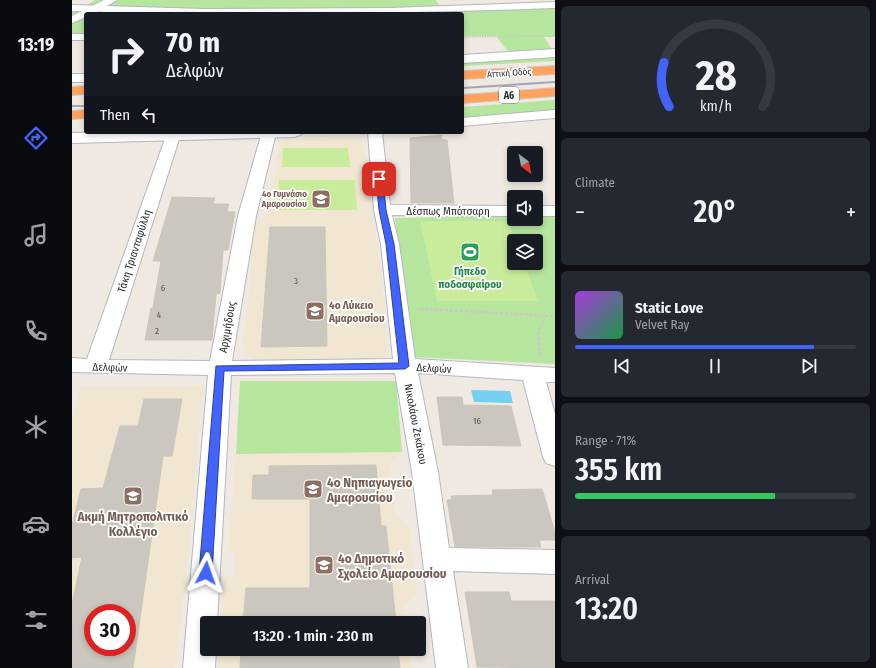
<!DOCTYPE html>
<html lang="en">
<head>
<meta charset="utf-8">
<style>
  :root { --surface:#171b24; --page:#242831; --text:#f1f3f6; --muted:#9ea1a6; --line:#363941; --accent:#4264fb }
  body { margin:0; font-family:"Fira Sans Condensed",sans-serif; background:var(--page); color:var(--text); height:100vh; display:flex; flex-direction:column; font-size:15px; white-space:nowrap }
  * { box-sizing:border-box; margin:0 }
  p { font-size:13px; color:var(--muted) }
  .icon { flex:none; width:22px; height:22px; fill:none; stroke:currentColor; stroke-width:2; stroke-linecap:round; stroke-linejoin:round }
  .map { position:relative; flex:1; overflow:hidden }
  .panel { display:flex; flex-direction:column; gap:6px; padding:6px; background:#0d0f14; width:321px }
  .panel>* { flex:none }
  .hud { position:absolute; left:12px; top:12px; width:380px; height:122px; border-radius:4px; box-shadow:0 2px 6px #0003; background:#171b24; color:var(--text); overflow:hidden }
  .needle { width:26px; rotate:148deg }
  .controls { position:absolute; left:435px; top:146px; display:grid; gap:8px }
  .controls a { display:grid; place-items:center; width:36px; height:36px; border-radius:4px; background:var(--surface); box-shadow:0 2px 6px #0003; font-size:20px }
  .speed { position:absolute; left:12px; top:604px; display:flex; gap:8px; font-size:20px; font-weight:700; text-align:center }
  .speed>* { display:grid; place-content:center; width:52px; height:52px; border-radius:50%; background:var(--surface); box-shadow:0 2px 6px #0003; line-height:1 }
  .speed .limit { border:6px solid #d22; background:#fff; color:#111 }
  .pin { position:absolute; display:grid; place-items:center; width:34px; height:34px; color:#fff; margin:-17px; border-radius:8px; box-shadow:0 2px 6px #0006 }
  .me { position:absolute; width:44px; margin:-22px; rotate:4deg; stroke-linejoin:round; filter:drop-shadow(0 0 3px #0008) }
  .turn { display:flex; align-items:center; gap:14px; height:84px; padding:0 16px; font-size:18px }
  .turn .icon { width:52px; height:52px; stroke-width:2.5 }
  .turn b { display:block; font-size:28px; line-height:34px }
  .then { display:flex; align-items:center; height:38px; padding:0 16px; background:#0003; gap:8px; font-size:15px }
  .big { font-size:30px; font-weight:600; line-height:1.1 }
  .panel .tile { flex:1; display:flex; flex-direction:column; justify-content:center; gap:6px; min-width:0; padding:0 14px; border-radius:6px; background:var(--page) }
  .panel .dial { align-items:center; gap:0 }
  .dial svg { height:104px; overflow:visible; fill:none; stroke:var(--line); stroke-width:7; stroke-linecap:round; text-anchor:middle }
  .dial text { fill:var(--text); stroke:none }
  .song { display:flex; align-items:center; gap:12px }
  .cover { width:48px; height:48px; border-radius:6px; background:linear-gradient(135deg,hsl(280 70% 55%),hsl(140 70% 35%)) }
  .played { height:4px; border-radius:2px; background:linear-gradient(90deg,var(--accent) 85%,var(--line) 85%) }
  .keys { display:flex; justify-content:space-around; direction:ltr }
  .heat { display:flex; justify-content:space-between; align-items:center; font-size:22px; direction:ltr }
  .charge { height:6px; border-radius:3px; background:linear-gradient(90deg,#34c759 71%,var(--line) 0) }
  .trip { position:absolute; left:128px; top:616px; width:226px; height:40px; border-radius:4px; background:var(--surface); box-shadow:0 2px 6px #0003; font-weight:600; line-height:40px; text-align:center }
  main { display:flex; flex:1; min-height:0 }
  .tabs { display:flex; flex-direction:column; width:72px; justify-content:space-around; align-items:center; background:#090b0e; color:var(--muted) }
  .tabs .icon { width:28px; height:28px }
  .tabs .active { color:var(--accent) }
  .tabs b { font-size:18px; color:var(--text) }
  .map>svg:first-child { display:block }
  .education { fill:#f0e6d1; fill-rule:evenodd }
  .green { fill:#b6e59e; fill-rule:evenodd }
  .pitch { fill:#c9ec9a }
  .water { fill:#75cff0 }
  .building { fill:#cbc7bf; stroke:#cbc5ba; fill-rule:evenodd }
  .lines { fill:none; stroke-linecap:round; stroke-linejoin:round }
  .minor-casing { stroke:#b4b7c1; stroke-width:2 }
  .tertiary-casing { stroke:#b4b7c1; stroke-width:2 }
  .motorway-casing { stroke:#c9c9c9; stroke-width:2 }
  .path-far1 { stroke:#c9c9c9; stroke-width:1.5; stroke-dasharray:1.5 1; stroke-linecap:butt }
  .path { stroke:#c9c9c9; stroke-width:2.5; stroke-dasharray:3 2; stroke-linecap:butt }
  .minor { fill:#fff; fill-rule:evenodd }
  .tertiary { fill:#fff; fill-rule:evenodd }
  .motorway { fill:#ffa35c; fill-rule:evenodd }
  .rail { stroke:#a3a6b8; stroke-width:2 }
  .route { fill:#4264fb; stroke:#2b41a3 }
  .labels { text-anchor:middle; stroke-width:3.5; stroke-linejoin:round; paint-order:stroke }
  .far-street-label { font-size:9px; fill:#2e2e2e; stroke:#fff }
  .far-education-label { font-size:9px; font-weight:bold; fill:#785e54; stroke:#fff; text-anchor:end }
  .number-label { font-size:9px; fill:#555452 }
  .shield { fill:#fff; stroke:#6d6d6d; stroke-width:1 }
  .shield-label { font-size:10px; font-weight:bold; fill:#2e2e2e }
  .street-label { font-size:11px; fill:#2e2e2e; stroke:#fff }
  .leisure-label { font-size:11px; font-weight:bold; fill:#27864d; stroke:#fff }
  .education-label { font-size:11px; font-weight:bold; fill:#785e54; stroke:#fff; text-anchor:start }
  .near-education-label { font-size:13px; font-weight:bold; fill:#785e54; stroke:#fff; text-anchor:start }
</style>
</head>
<body>
<main>
<nav class="tabs">
<b>13:19</b>
<svg class="icon active" aria-label="directions" viewBox="0 0 24 24"><path d="M12 3l9 9-9 9-9-9zM9 14v-3h6M13 9l2 2-2 2"/></svg>
<svg class="icon" aria-label="music" viewBox="0 0 24 24"><path d="M9 18V5l10-2v13"/><circle cx="6" cy="18" r="3"/><circle cx="16" cy="16" r="3"/></svg>
<svg class="icon" aria-label="phone" viewBox="0 0 24 24"><path d="M5 4h4l2 5-3 2q2 4 5 5l2-3 5 2v4C11 20 4 13 5 4z"/></svg>
<svg class="icon" aria-label="climate" viewBox="0 0 24 24"><path d="M12 3v18M4 7l16 10M4 17L20 7"/></svg>
<svg class="icon" aria-label="car" viewBox="0 0 24 24"><path d="M5 17H2v-5l4-1 3-4h7l3 4 3 1v5h-3M9 17h6M6 11h13"/><circle cx="7" cy="17" r="2"/><circle cx="17" cy="17" r="2"/></svg>
<svg class="icon" aria-label="filters" viewBox="0 0 24 24"><path d="M4 7h16M4 17h16"/><circle cx="9" cy="7" r="2"/><circle cx="15" cy="17" r="2"/></svg>
</nav>
<div class="map">
<svg width="483" height="668" viewBox="0 0 483 668">
  <rect width="100%" height="100%" fill="#efe9e1"/>
  <path class="education" d="M283 138 289 139 290 141 295 166 310 280 316 354 308 362H197L182 359 175 356 171 342 178 282 181 230 182 223 194 218 203 179 207 142 215 139Z
    M9 386H131L115 570 103 668H0V423ZM21 613H55V647H21Z
    M330 452 318 464 323 514 337 527 345 594 332 607 334 623H149L153 577H162L163 553H156L164 454Z
    M147 649H337L338 664 342 668H146Z"/>
  <path class="green" d="M23 0H364L369 8 483 3V37H472L481 51 438 54 424 36H390V14H14V37L0 36V6L12 7Z
    M483 56V61L390 66V62Z
    M483 100V112L390 120V107Z
    M442 216V219H464V216H483V364L340 357 323 218ZM442 241H464V263H442Z
    M168 381H324L330 452 164 454Z"/>
  <path class="pitch" d="M211 148H276L278 167H210Z
    M207 180H283L285 210H205Z
    M348 221H436L444 241H442V263H452L466 301H365Z"/>
  <path class="water" d="M399 390 438 391 441 403 402 402Z"/>
  <path class="building" d="M370 135 369 139 375 140 382 203H339L338 138Z
    M100 197 143 198 141 204H157L155 212H163L156 250H151L148 293 144 294 140 340H73L79 308H81L89 261H81Z
    M198 227H253L255 346 189 347Z
    M365 397H390L391 405 439 406 449 446 371 445Z
    M72 399H110L100 456H91L61 668H0V604L10 557 0 558V526L9 489 31 488 48 426H66ZM21 613H55V647H21Z
    M304 465 309 526H314L324 623H171L174 588H238V499H180L181 475H197V466Z
    M470 489 483 532V540H467L469 547H383L375 500H380L379 496 421 495 420 490Z
    M393 592H437L439 601H483V668L405 667Z
    M169 649H326L328 668H168Z"/>
  <g class="lines">
    <g class="minor-casing">
      <path id="minor" d="M483 2V8C322 14 161 16 0 11V5L132 9 318 8Z
        M0 34H14V40H0Z
        M103 132 108 136 37 360 138 361 166 216 190 132 204 133 184 216 160 361 321 359 309 244 302 210 296 132H310L318 205 442 206V216L320 215 327 244 343 359 483 368V382H474L483 414V466L474 463 471 457 451 380 346 373 366 472 377 548 483 550V574L381 571 396 668H364L340 472 323 373 159 375 145 623H135V649H144L143 668H111L136 375 0 372V358L15 359 94 136 96 133Z
        M464 206H483V216H464Z"/>
    </g>
    <g class="tertiary-casing">
      <path id="tertiary" d="M32 0H45L21 14H14V17L0 23V16Z
        M483 49V57L390 63V55Z
        M0 74H14V82H0Z
        M483 110V118L390 126V118Z
        M52 132H231L228 135 223 137 0 143V133Z"/>
    </g>
    <g class="motorway-casing">
      <path id="motorway" d="M483 66V74L390 79V71Z
        M14 86V94L0 95V87Z
        M483 88V96L390 103V95Z
        M14 110V118L0 119V111Z"/>
    </g>
    <path class="path-far1" d="M390 37 475 36"/>
    <path class="path" d="M348 309 483 316
      M468 355 466 332 475 315"/>
    <use href="#minor" class="minor"/>
    <use href="#tertiary" class="tertiary"/>
    <use href="#motorway" class="motorway"/>
    <path class="rail" d="M390 88 483 82
      M0 106H14"/>
  </g>
  <path class="route" d="M307 177 311 179 314 210 322 244 337 366 333 369 152 371 140 573 138 577 134 578 129 577 127 573 144 366 327 363 314 244 307 210 304 179Z"/>
  <defs>
    <g id="school-square" transform="scale(1)"><rect x="-9" y="-9" width="18" height="18" rx="4" fill="#8d6e63" stroke="#fff"/><path d="M0-5L7-2L0 1L-7-2ZM-4 1L0 2.5L4 1V4Q0 6-4 4Z" fill="#fff"/></g>
    <g id="stadium-square" transform="scale(1)"><rect x="-9" y="-9" width="18" height="18" rx="4" fill="#2e9e5b" stroke="#fff"/><path d="M0-5a6.5 5 0 1 0 0 10a6.5 5 0 1 0 0-10ZM-3.5-1.8h7v3.6h-7Z" fill="#fff"/></g>
    <g id="university-square" transform="scale(1)"><rect x="-9" y="-9" width="18" height="18" rx="4" fill="#8d6e63" stroke="#fff"/><path d="M0-5L7-2L0 1L-7-2ZM-4 1L0 2.5L4 1V4Q0 6-4 4Z" fill="#fff"/></g>
  </defs>
  <g fill-rule="evenodd">
    <use href="#school-square" x="249" y="199"/>
    <use href="#stadium-square" x="398" y="252"/>
    <use href="#school-square" x="243" y="311"/>
    <use href="#school-square" x="241" y="489"/>
    <use href="#university-square" x="61" y="496"/>
    <use href="#school-square" x="252" y="565"/>
  </g>
  <g class="labels">
    <g class="far-street-label">
      <text transform="translate(437 73) rotate(-4)" y="3">Αττική Οδός</text>
    </g>
    <g class="far-education-label">
      <text x="235" y="197">4ο Γυμνάσιο<tspan x="235" dy="10">Αμαρουσίου</tspan></text>
    </g>
    <g class="number-label">
      <text x="224" y="284">3</text>
      <text x="91" y="291">6</text>
      <text x="87" y="318">4</text>
      <text x="85" y="334">2</text>
      <text x="405" y="424">16</text>
    </g>
    <rect class="shield" x="427" y="87" width="20" height="16" rx="3"/>
    <g class="shield-label">
      <text x="437" y="99">Α6</text>
    </g>
    <g class="street-label">
      <text x="376" y="215">Δέσπως Μπότσαρη</text>
      <text transform="translate(62 251) rotate(-72)" y="4">Τάκη Τριανταφύλλη</text>
      <text transform="translate(155 327) rotate(-80)" y="4">Αρχιμήδους</text>
      <text transform="translate(38 367) rotate(2)" y="4">Δελφών</text>
      <text transform="translate(362 368) rotate(3)" y="4">Δελφών</text>
      <text transform="translate(344 424) rotate(79)" y="4">Νικολάου Ζεκάκου</text>
    </g>
    <g class="leisure-label">
      <text x="398" y="275">Γήπεδο<tspan x="398" dy="13">ποδοσφαίρου</tspan></text>
    </g>
    <g class="education-label">
      <text x="257" y="309">4ο Λύκειο<tspan x="257" dy="13">Αμαρουσίου</tspan></text>
    </g>
    <g class="near-education-label">
      <text x="255" y="487">4ο Νηπιαγωγείο<tspan x="255" dy="15">Αμαρουσίου</tspan></text>
      <text x="61" y="521" text-anchor="middle">Ακμή Μητροπολιτικό<tspan x="61" dy="15">Κολλέγιο</tspan></text>
      <text x="266" y="563">4ο Δημοτικό<tspan x="266" dy="15">Σχολείο Αμαρουσίου</tspan></text>
    </g>
  </g>
</svg>
<div class="controls">
<a><svg class="needle" viewBox="-14 -14 28 28"><path d="M0-13l5 13h-10z" fill="#e53935"/><path d="M0 13l5-13h-10z" fill="#9ea1a6"/></svg></a>
<a><svg class="icon" aria-label="sound" viewBox="0 0 24 24"><path d="M4 9h4l5-4v14l-5-4H4zM17 9q2 3 0 6"/></svg></a>
<a><svg class="icon" aria-label="layers" viewBox="0 0 24 24"><path d="M12 4l9 5-9 5-9-5zM3 14l9 5 9-5"/></svg></a>
</div>
<div class="speed"><div class="limit">30</div></div>
<div class="pin" style="left:307px;top:179px;background:#d93025"><svg class="icon" aria-label="arrive" viewBox="0 0 24 24"><path d="M6 21V4h12l-3 4 3 4H6"/></svg></div>
<svg class="me" style="left:134px;top:573px" viewBox="-20 -20 40 40"><path d="M0-17L14 15 0 8-14 15z" fill="#4264fb" stroke="#fff" stroke-width="4"/></svg>
<div class="trip">13:20 · 1 min · 230 m</div>
<div class="hud">
<div class="turn"><svg class="icon" aria-label="right" viewBox="0 0 24 24"><path d="M7 20v-9h11M14 6l5 5-5 5"/></svg><div><b>70 m</b>Δελφών</div></div>
<div class="then">Then<svg class="icon" aria-label="left" viewBox="0 0 24 24"><path d="M17 20v-9H6M10 6l-5 5 5 5"/></svg></div>
</div>
</div>
<section class="panel">
<div class="tile dial"><svg viewBox="0 0 100 80">
<path d="M14 69A42 42 0 1 1 86 69"/>
<path d="M14 69A42 42 0 0 1 10 35" stroke="#4264fb"/>
<text x="50" y="56" font-size="32" font-weight="700">28</text>
<text x="50" y="72" font-size="11">km/h</text>
</svg></div>
<div class="tile"><p>Climate</p>
<div class="heat"><a>−</a><b class="big">20°</b><a>+</a></div>
</div>
<div class="tile">
<div class="song"><i class="cover"></i><div><b>Static Love</b><p>Velvet Ray</p></div></div>
<div class="played"></div>
<div class="keys"><svg class="icon" aria-label="previous" viewBox="0 0 24 24"><path d="M18 5L8 12l10 7zM5 5v14"/></svg><svg class="icon" aria-label="pause" viewBox="0 0 24 24"><path d="M8 5v14M16 5v14"/></svg><svg class="icon" aria-label="next" viewBox="0 0 24 24"><path d="M6 5l10 7-10 7zM19 5v14"/></svg></div>
</div>
<div class="tile"><p>Range · 71%</p><b class="big">355 km</b><div class="charge"></div></div>
<div class="tile"><p>Arrival</p><b class="big">13:20</b></div>
</section>
</main>
</body>
</html>
